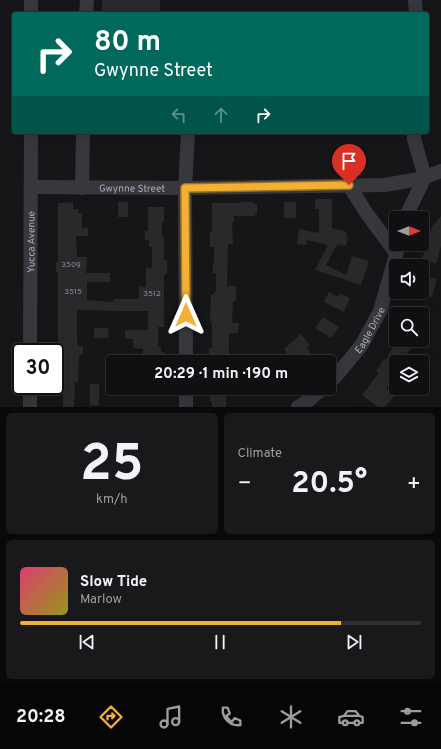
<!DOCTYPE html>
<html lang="en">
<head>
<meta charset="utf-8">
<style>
  :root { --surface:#101012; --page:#19191b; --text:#f1f3f6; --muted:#9c9d9f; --line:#303032; --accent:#f2b134 }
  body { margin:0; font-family:Overpass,sans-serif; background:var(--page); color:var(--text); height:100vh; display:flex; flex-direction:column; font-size:15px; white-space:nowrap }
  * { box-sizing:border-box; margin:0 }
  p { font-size:13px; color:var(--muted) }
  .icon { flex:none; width:22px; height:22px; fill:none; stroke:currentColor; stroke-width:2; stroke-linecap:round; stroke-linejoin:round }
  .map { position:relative; height:407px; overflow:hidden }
  .drawer { display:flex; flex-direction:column; gap:6px; padding:6px; background:#09090a; flex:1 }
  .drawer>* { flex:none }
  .banner { position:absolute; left:12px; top:12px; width:417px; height:122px; border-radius:4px; box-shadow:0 4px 16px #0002,0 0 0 1px var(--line); background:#00695c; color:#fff; overflow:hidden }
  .needle { width:26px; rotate:90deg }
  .buttons { position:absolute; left:389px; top:211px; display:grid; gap:8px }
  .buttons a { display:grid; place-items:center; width:40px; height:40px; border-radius:4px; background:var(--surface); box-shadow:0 4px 16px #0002,0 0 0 1px var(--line); font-size:20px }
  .speed { position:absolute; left:12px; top:343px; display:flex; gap:8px; font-size:20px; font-weight:700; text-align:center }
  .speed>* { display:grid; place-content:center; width:52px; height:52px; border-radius:50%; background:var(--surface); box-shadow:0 4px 16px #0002,0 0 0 1px var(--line); line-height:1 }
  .speed .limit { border:2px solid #111; border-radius:6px; background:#fff; color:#111 }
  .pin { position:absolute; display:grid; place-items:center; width:34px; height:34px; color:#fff; margin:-41px -17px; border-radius:50% 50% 50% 0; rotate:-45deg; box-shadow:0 0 4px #0007 }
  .pin .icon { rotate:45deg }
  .me { position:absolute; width:44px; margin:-22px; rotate:0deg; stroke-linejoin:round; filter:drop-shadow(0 0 3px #0008) }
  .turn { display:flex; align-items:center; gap:14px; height:84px; padding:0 16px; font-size:18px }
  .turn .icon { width:52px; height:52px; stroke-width:2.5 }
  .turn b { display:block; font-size:28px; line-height:34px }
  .lanes { display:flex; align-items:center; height:38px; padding:0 16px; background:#0003; justify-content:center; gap:20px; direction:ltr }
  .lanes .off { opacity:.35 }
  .big { font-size:30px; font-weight:700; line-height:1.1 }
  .drawer .card { flex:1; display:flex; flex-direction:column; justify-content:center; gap:6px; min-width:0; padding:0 14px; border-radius:6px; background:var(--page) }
  .drawer .dial { align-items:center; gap:0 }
  .dial b { font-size:52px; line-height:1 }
  .song { display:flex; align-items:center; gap:12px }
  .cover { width:48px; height:48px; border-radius:6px; background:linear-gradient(135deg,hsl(340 70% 55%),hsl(60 70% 35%)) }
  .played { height:4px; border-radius:2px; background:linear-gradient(90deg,var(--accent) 80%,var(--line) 80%) }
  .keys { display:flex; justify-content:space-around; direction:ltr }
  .heat { display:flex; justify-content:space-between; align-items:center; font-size:22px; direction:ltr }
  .drawer .tiles { flex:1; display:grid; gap:6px; grid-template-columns:1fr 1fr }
  .card:last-child { grid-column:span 2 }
  .trip { position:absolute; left:106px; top:355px; width:230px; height:40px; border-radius:4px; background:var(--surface); box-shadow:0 4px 16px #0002,0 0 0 1px var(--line); font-weight:700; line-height:40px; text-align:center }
  .menu { display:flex; height:64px; justify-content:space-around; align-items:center; background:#060607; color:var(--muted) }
  .menu .icon { width:28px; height:28px }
  .menu .current { color:var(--accent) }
  .menu b { font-size:18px; color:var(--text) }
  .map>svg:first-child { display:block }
  .building { fill:#29292c }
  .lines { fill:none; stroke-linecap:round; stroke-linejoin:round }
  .minor { stroke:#37383d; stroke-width:14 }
  .route-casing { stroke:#9d7322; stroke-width:10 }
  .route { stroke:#f2b134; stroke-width:7 }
  .labels { text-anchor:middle; stroke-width:4; stroke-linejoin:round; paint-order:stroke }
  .number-label { font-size:8px; fill:#888b94 }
  .street-label { font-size:10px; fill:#a8adb8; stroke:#111113 }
</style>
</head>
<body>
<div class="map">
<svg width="441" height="407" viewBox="0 0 441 407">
  <rect width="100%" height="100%" fill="#161618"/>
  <path class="building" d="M102 0H160V14H102Z
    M315 199H332V228L347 232 346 236 348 237 346 246 338 244 337 247 336 246 326 265 346 275 352 256 369 261 361 285 344 280 346 275 344 279 315 270 328 245 307 240 306 245 297 244 299 229 319 233V209H315Z
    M73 202V210L78 209V213H82V228H88V236H76L77 257H87L86 273H110V282H87V300L113 302V299H139V286L146 287V268H152V247H149V240H145V231H148V207H164V222H162V237H164V260H167V274H164V327H158V347H161V352H165L164 362H143V349L133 348V339H125V330H148V311H121L77 310V343H78V346H83V355H79L78 382H75L74 407H63V386H58V371H62V350H58V272H56V262H58V203Z
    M118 202H128V217H118Z
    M240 202H254V204H257V214H255V216H234V222H232L233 244H228L227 286H236V301H233L232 323H239L238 333H229V357H227V361H224V362H217V361H209V348H212V321L210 322 211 295H214V292H216V273H213V263H214V247H210V232H212V203H240Z
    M284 202H296V218H284Z
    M441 216V246L436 264 422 259 432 227Z
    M426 276 437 279 432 297 420 293 421 292H422V288Z
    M329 292 338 297 340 293 350 298 344 312 324 302Z
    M323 317 339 327 331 338 315 328Z
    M94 328H108L109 338H94Z
    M301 334 310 346 307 348 315 358 310 362H275L287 353 284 349Z
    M401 340H415L403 362H396V373L386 388 395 395 385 407H378L362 395 379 373 376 371 384 359 386 360 396 341 400 343Z
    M90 384H99V405H90Z
    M212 388H226V407H212V402H210V394H212Z"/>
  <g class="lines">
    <g class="minor">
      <path d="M415 0 416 14"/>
      <path d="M31 14V0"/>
      <path d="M86 14 87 0"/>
      <path d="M349 185 365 211 396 253"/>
      <path id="s1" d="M31 187 185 188 385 185 419 179 425 177 414 139V132"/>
      <path d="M82 188 83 132"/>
      <path d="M405 218 425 177 441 171"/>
      <path id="s2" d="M30 352 31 132"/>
      <path d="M186 362 185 188 188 132"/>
      <path id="s3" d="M329 383 336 376 361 346 380 311 399 244"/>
      <path d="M186 388V407"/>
      <path d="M30 407V386"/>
      <path d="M298 407 308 401 323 388"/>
    </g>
  </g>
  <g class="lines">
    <g class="route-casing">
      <path id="route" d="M186 315 185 188 349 185"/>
    </g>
    <use href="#route" class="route"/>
  </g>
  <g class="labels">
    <g class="number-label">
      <text x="71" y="267">3509</text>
      <text x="73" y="294">3515</text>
      <text x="152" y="296">3512</text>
    </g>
    <g class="street-label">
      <text dy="4" stroke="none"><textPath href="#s1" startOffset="101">Gwynne Street</textPath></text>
      <text dy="4" stroke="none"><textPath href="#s2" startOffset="110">Yucca Avenue</textPath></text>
      <text dy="4" stroke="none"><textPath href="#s3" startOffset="67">Eagle Drive</textPath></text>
    </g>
  </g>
</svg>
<div class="buttons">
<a><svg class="needle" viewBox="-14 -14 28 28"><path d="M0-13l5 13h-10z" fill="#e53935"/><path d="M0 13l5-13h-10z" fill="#9c9d9f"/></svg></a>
<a><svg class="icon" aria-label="sound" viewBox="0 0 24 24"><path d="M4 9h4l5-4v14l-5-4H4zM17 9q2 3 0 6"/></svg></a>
<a><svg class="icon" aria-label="search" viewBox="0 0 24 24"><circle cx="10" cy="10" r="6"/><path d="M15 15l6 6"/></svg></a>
<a><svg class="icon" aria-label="layers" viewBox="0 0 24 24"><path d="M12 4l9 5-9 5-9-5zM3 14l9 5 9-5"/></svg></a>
</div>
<div class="speed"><div class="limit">30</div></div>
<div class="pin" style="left:349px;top:185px;background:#d93025"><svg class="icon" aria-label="arrive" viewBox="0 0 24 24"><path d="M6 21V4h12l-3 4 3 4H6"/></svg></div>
<svg class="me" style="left:186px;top:315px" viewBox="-20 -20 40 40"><path d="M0-17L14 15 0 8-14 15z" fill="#f2b134" stroke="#fff" stroke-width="4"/></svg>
<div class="trip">20:29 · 1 min · 190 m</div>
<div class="banner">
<div class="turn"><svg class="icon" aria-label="right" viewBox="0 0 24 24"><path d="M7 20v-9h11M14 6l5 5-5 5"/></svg><div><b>80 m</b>Gwynne Street</div></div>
<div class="lanes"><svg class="icon off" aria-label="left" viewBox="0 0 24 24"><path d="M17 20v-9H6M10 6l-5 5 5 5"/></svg><svg class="icon off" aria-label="ahead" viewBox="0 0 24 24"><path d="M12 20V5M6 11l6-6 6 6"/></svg><svg class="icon" aria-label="right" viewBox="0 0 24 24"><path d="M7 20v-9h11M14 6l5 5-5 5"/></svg></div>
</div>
</div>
<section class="drawer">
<div class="tiles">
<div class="card dial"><b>25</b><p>km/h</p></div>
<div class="card"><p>Climate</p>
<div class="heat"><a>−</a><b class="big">20.5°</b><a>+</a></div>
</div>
<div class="card">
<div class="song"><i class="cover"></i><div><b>Slow Tide</b><p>Marlow</p></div></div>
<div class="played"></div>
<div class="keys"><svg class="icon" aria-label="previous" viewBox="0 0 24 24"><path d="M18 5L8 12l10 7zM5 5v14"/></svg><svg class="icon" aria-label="pause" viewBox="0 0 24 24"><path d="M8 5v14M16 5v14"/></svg><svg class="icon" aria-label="next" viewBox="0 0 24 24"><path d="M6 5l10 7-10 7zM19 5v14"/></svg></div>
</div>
</div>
</section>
<nav class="menu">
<b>20:28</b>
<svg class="icon current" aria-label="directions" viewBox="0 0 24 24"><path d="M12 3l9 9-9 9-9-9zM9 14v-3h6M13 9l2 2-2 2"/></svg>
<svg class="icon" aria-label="music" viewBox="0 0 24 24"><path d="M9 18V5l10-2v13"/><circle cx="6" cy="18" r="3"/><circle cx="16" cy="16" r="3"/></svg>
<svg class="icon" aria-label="phone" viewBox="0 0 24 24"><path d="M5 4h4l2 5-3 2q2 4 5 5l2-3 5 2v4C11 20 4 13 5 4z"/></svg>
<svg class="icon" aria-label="climate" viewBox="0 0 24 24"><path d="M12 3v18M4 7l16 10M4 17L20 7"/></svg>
<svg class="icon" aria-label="car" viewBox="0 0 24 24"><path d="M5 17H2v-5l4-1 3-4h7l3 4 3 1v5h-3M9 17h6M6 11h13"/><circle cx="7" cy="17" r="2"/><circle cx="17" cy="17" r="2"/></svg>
<svg class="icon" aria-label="filters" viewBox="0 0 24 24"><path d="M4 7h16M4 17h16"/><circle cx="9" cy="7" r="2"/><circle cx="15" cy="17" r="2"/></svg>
</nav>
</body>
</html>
